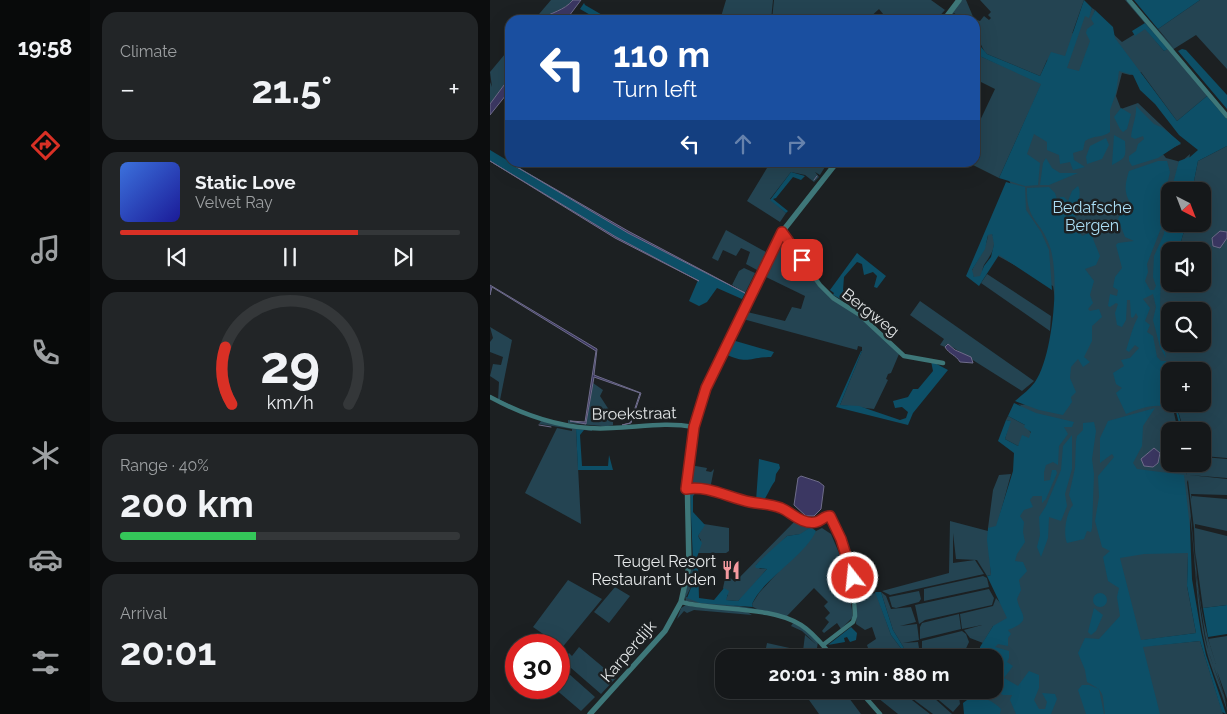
<!DOCTYPE html>
<html lang="en">
<head>
<meta charset="utf-8">
<style>
  :root { --surface:#15181a; --page:#222527; --text:#f1f3f6; --muted:#9da0a2; --line:#343739; --accent:#d93025 }
  body { margin:0; font-family:Raleway,sans-serif; background:var(--page); color:var(--text); height:100vh; display:flex; flex-direction:column; font-size:19px; white-space:nowrap }
  * { box-sizing:border-box; margin:0 }
  p { font-size:16px; color:var(--muted) }
  .icon { flex:none; width:28px; height:28px; fill:none; stroke:currentColor; stroke-width:2; stroke-linecap:round; stroke-linejoin:round }
  .map { position:relative; flex:1; overflow:hidden }
  .panel { display:flex; flex-direction:column; gap:12px; padding:12px; background:#0c0d0e; width:400px }
  .panel>* { flex:none }
  .hud { position:absolute; left:15px; top:15px; width:475px; height:152px; border-radius:15px; box-shadow:0 5px 20px #0002,0 0 0 1px var(--line); background:#1a4fa0; color:#fff; overflow:hidden }
  .needle { width:32px; rotate:138deg }
  .buttons { position:absolute; left:671px; top:182px; display:grid; gap:10px }
  .buttons a { display:grid; place-items:center; width:50px; height:50px; border-radius:10px; background:var(--surface); box-shadow:0 5px 20px #0002,0 0 0 1px var(--line); font-size:25px }
  .speed { position:absolute; left:15px; top:634px; display:flex; gap:10px; font-size:25px; font-weight:700; text-align:center }
  .speed>* { display:grid; place-content:center; width:65px; height:65px; border-radius:50%; background:var(--surface); box-shadow:0 5px 20px #0002,0 0 0 1px var(--line); line-height:1 }
  .speed .limit { border:8px solid #d22; background:#fff; color:#111 }
  .pin { position:absolute; display:grid; place-items:center; width:42px; height:42px; color:#fff; margin:-21px; border-radius:10px; box-shadow:0 2px 8px #0006 }
  .me { position:absolute; width:55px; margin:-28px; rotate:344deg; stroke-linejoin:round; filter:drop-shadow(0 0 4px #0008) }
  .turn { display:flex; align-items:center; gap:18px; height:105px; padding:0 25px; font-size:22px }
  .turn .icon { width:65px; height:65px; stroke-width:2.5 }
  .turn b { display:block; font-size:35px; line-height:42px }
  .lanes { display:flex; align-items:center; height:48px; padding:0 25px; background:#0003; justify-content:center; gap:25px; direction:ltr }
  .lanes .off { opacity:.35 }
  .big { font-size:38px; font-weight:700; line-height:1.1 }
  .panel .widget { flex:1; display:flex; flex-direction:column; justify-content:center; gap:8px; min-width:0; padding:0 18px; border-radius:15px; background:var(--page) }
  .panel .dial { align-items:center; gap:0 }
  .dial svg { height:130px; overflow:visible; fill:none; stroke:var(--line); stroke-width:7; stroke-linecap:round; text-anchor:middle }
  .dial text { fill:var(--text); stroke:none }
  .song { display:flex; align-items:center; gap:15px }
  .cover { width:60px; height:60px; border-radius:8px; background:linear-gradient(135deg,hsl(220 70% 55%),hsl(240 70% 35%)) }
  .played { height:5px; border-radius:2px; background:linear-gradient(90deg,var(--accent) 70%,var(--line) 70%) }
  .keys { display:flex; justify-content:space-around; direction:ltr }
  .heat { display:flex; justify-content:space-between; align-items:center; font-size:28px; direction:ltr }
  .charge { height:8px; border-radius:4px; background:linear-gradient(90deg,#34c759 40%,var(--line) 0) }
  .trip { position:absolute; left:225px; top:649px; width:288px; height:50px; border-radius:15px; background:var(--surface); box-shadow:0 5px 20px #0002,0 0 0 1px var(--line); font-weight:700; line-height:50px; text-align:center }
  main { display:flex; flex:1; min-height:0 }
  .dock { display:flex; flex-direction:column; width:90px; justify-content:space-around; align-items:center; background:#080a0a; color:var(--muted) }
  .dock .icon { width:35px; height:35px }
  .dock .current { color:var(--accent) }
  .dock b { font-size:22px; color:var(--text) }
  .map>svg:first-child { display:block }
  .green { fill:#244452; fill-rule:evenodd }
  .forest { fill:#0d4f67; fill-rule:evenodd }
  .water { fill:#3b3762; stroke:#6e6c8a }
  .lines { fill:none; stroke-linecap:round; stroke-linejoin:round }
  .stream { stroke:#6e6c8a; stroke-width:1 }
  .minor { stroke:#3e7779; stroke-width:4.5 }
  .tertiary { stroke:#3e7779; stroke-width:5.5 }
  .route-casing { stroke:#8d1f18; stroke-width:12 }
  .route { stroke:#d93025; stroke-width:9 }
  .labels { text-anchor:middle; stroke-width:5; stroke-linejoin:round; paint-order:stroke }
  .park-label { font-size:16px; fill:#abdef5; stroke:#1c2022 }
  .street-label { font-size:16px; fill:#e4e7e8; stroke:#1c2022 }
  .poi-label { font-size:16px; fill:#e4e7e8; stroke:#1c2022; text-anchor:end }
</style>
</head>
<body>
<main>
<nav class="dock">
<b>19:58</b>
<svg class="icon current" aria-label="directions" viewBox="0 0 24 24"><path d="M12 3l9 9-9 9-9-9zM9 14v-3h6M13 9l2 2-2 2"/></svg>
<svg class="icon" aria-label="music" viewBox="0 0 24 24"><path d="M9 18V5l10-2v13"/><circle cx="6" cy="18" r="3"/><circle cx="16" cy="16" r="3"/></svg>
<svg class="icon" aria-label="phone" viewBox="0 0 24 24"><path d="M5 4h4l2 5-3 2q2 4 5 5l2-3 5 2v4C11 20 4 13 5 4z"/></svg>
<svg class="icon" aria-label="climate" viewBox="0 0 24 24"><path d="M12 3v18M4 7l16 10M4 17L20 7"/></svg>
<svg class="icon" aria-label="car" viewBox="0 0 24 24"><path d="M5 17H2v-5l4-1 3-4h7l3 4 3 1v5h-3M9 17h6M6 11h13"/><circle cx="7" cy="17" r="2"/><circle cx="17" cy="17" r="2"/></svg>
<svg class="icon" aria-label="filters" viewBox="0 0 24 24"><path d="M4 7h16M4 17h16"/><circle cx="9" cy="7" r="2"/><circle cx="15" cy="17" r="2"/></svg>
</nav>
<section class="panel">
<div class="widget"><p>Climate</p>
<div class="heat"><a>−</a><b class="big">21.5°</b><a>+</a></div>
</div>
<div class="widget">
<div class="song"><i class="cover"></i><div><b>Static Love</b><p>Velvet Ray</p></div></div>
<div class="played"></div>
<div class="keys"><svg class="icon" aria-label="previous" viewBox="0 0 24 24"><path d="M18 5L8 12l10 7zM5 5v14"/></svg><svg class="icon" aria-label="pause" viewBox="0 0 24 24"><path d="M8 5v14M16 5v14"/></svg><svg class="icon" aria-label="next" viewBox="0 0 24 24"><path d="M6 5l10 7-10 7zM19 5v14"/></svg></div>
</div>
<div class="widget dial"><svg viewBox="0 0 100 80">
<path d="M14 69A42 42 0 1 1 86 69"/>
<path d="M14 69A42 42 0 0 1 10 34" stroke="#d93025"/>
<text x="50" y="56" font-size="32" font-weight="700">29</text>
<text x="50" y="72" font-size="11">km/h</text>
</svg></div>
<div class="widget"><p>Range · 40%</p><b class="big">200 km</b><div class="charge"></div></div>
<div class="widget"><p>Arrival</p><b class="big">20:01</b></div>
</section>
<div class="map">
<svg width="737" height="714" viewBox="0 0 737 714">
  <rect width="100%" height="100%" fill="#1c2022"/>
  <path class="green" d="M61 0H83C77 8 53 20 44 20Z
    M236 0H283L281 20H230Z
    M284 0H441L455 10 463 1 446 20H398L389 9 377 20H348L344 18 343 20H282Z
    M471 0H476L484 19 490 21 494 16 499 20 501 18 498 15 501 12 490 0H594L582 34 597 11 600 13 602 8 605 10 603 16 632 42 655 28 674 51 677 49 635 0H637L737 118V119L717 96 687 121 651 72 640 75 632 73 626 96 631 109 648 103 691 144 672 153 676 158 691 162 700 154 694 191H680V224L690 245 696 224H712V191H702L708 161 737 146V234L729 248 737 238V458L713 456 712 431H694L686 404H712V371H680V404H682L688 431H680V464H694L697 475 695 464H712L713 457 737 459V478L699 475 737 479V495L701 494 702 499V496L737 499V531L705 524V528L737 536V605L713 608 705 550C707 589 713 627 726 664L718 639 737 636V699L727 671 737 705 718 650 715 634 706 577 704 528 698 480 697 482C704 534 705 586 715 638 720 663 734 686 737 711 731 690 721 670 716 649 705 605 706 561 700 516V556H698L697 586 706 633 654 640 656 646 710 641 733 714H493L476 695 475 690H504V658L488 657 504 634 503 626 493 643 480 638 474 630 492 625 472 629 470 614 503 606 506 598 512 605 498 528 503 490 509 475 521 474 508 522 536 437 528 446 515 439 520 421 516 420 518 416 535 425 544 437 528 407 531 406 528 404C544 410 561 378 566 365 570 354 566 300 563 286L508 256 526 195 514 170 540 109 509 178 479 163 485 162V131L505 89 485 79V54L552 83 542 105 571 55 557 60 550 76 497 54C491 49 491 39 485 37V20H473L464 13 456 20ZM680 251H712V284H680ZM680 311H712V344H680Z
    M641 0 684 48 668 29 710 0H737V69L706 35 682 50Z
    M20 48V77L0 104V82L2 87 0 72Z
    M338 162 330 175 325 172 329 177 324 182 315 175 301 172 280 199 296 213 290 222 257 201 280 163Z
    M236 230 276 252 267 270 256 264 260 252 251 248 246 256 233 250 228 261 222 258Z
    M498 234H502C508 246 500 256 494 265 492 269 493 273 490 277H484L481 272C487 260 497 248 498 234Z
    M294 236 330 286 367 313 409 354 401 373 398 374 396 379 398 380 384 409 350 405 372 351V347L368 346 367 350 253 319 255 313 241 341 254 311 257 310V312L295 321 302 307 311 309 315 296 276 277 294 239 271 280 291 237Z
    M254 268 265 273 255 293 242 285 249 271Z
    M497 274 561 316 560 331 491 283Z
    M430 301 544 381 532 391 459 345 457 344 455 347 450 345 454 339 420 315Z
    M0 327 22 340 10 400 27 408 8 400 9 382 0 376 3 364 11 365 13 357 0 352V342L3 338Z
    M103 383 113 390 110 396 123 416V425H118L124 426 123 427 78 423V420L96 423Z
    M51 421 102 429V431L86 429 91 524 35 493 67 428 82 431V429L49 424Z
    M200 465 217 468 216 471 221 472 224 469 220 489 199 482Z
    M307 519 326 524 311 534 297 536 287 547 266 565 270 569H277C267 580 259 592 248 601L235 600 238 595 233 588 236 574 245 582Z
    M460 521 498 531 501 575 497 576 487 560 466 559 463 533V563L485 560 494 574 400 595 392 591 459 573Z
    M214 524 239 528V551L236 553H208L211 540 208 536Z
    M332 528 341 534 352 560 357 561 363 588 361 603 363 617 351 629 347 623 334 633 332 631 339 622 335 618 340 613 334 606 338 602 324 588 296 617 196 601 195 596 201 567 204 564 202 585 196 597 267 609 263 607 262 604 269 593 326 531Z
    M493 576 497 578 499 587 434 601V589Z
    M78 580 112 599 71 649 69 645 43 627Z
    M125 587 140 596 119 623 104 612Z
    M499 589 504 598 502 605 435 620 429 624 425 605Z
    M429 591 431 599 429 602 406 608 402 607 399 597Z
    M391 592 396 596 401 609 421 607 426 622 410 626 427 624 429 640 413 643 428 642 430 654 428 657H412L417 653 403 630Z
    M386 593 401 635 413 651 406 657H376L375 655 380 654 377 645 386 639 382 627 375 630 366 624 367 596Z
    M196 605C212 610 252 606 262 615L204 610 197 613 194 611 187 619 191 608Z
    M469 614 471 629 430 639V627L432 623Z
    M303 623 314 629 328 642 327 648 337 657 274 658 277 643 313 651 315 635 327 645 312 631 301 626Z
    M472 631 476 634 479 642 472 657H435L432 655V641Z
    M89 647 126 678 111 694 73 661 79 653 82 656Z
    M70 666 105 697 91 711 64 688H69Z
    M312 690H353L371 714H329Z
    M394 690H409L440 714H408L388 698Z
    M411 690H435L462 714H443Z
    M437 690H468L470 704 463 712Z"/>
  <path class="forest" d="M594 0 602 8 599 18 595 16 577 68 589 71 600 41 596 33 597 29 604 24 601 19 605 10 623 27 625 38 687 121 717 96 737 119V146L708 161 702 191H681L689 161 700 157 708 150 689 135 665 104 650 90 643 75 629 71 626 93 620 110V132C613 138 603 135 595 141L593 150 583 153 584 160 595 167 583 170 580 162 570 164 569 155 557 150V142L544 134 537 154 550 163 548 185 535 186 509 178 551 84 485 54V37L490 38 491 47 497 54 550 76 561 52 575 56Z
    M644 0H710L668 29Z
    M94 3 95 5 121 20H109L90 9Z
    M655 23 678 49 674 51 655 29 645 36 642 31Z
    M692 49 696 50 737 95V109L688 51Z
    M646 106 664 124 673 128 691 143 668 158 642 166 639 161V156L646 151 648 144 654 139 653 136 645 139 641 137C642 126 647 116 646 106Z
    M631 108 641 114 637 129 633 132 630 129 624 117Z
    M624 135 635 141C636 159 636 157 622 165Z
    M616 138 619 145 612 159 597 164 596 157 600 146Z
    M0 150 138 233 255 293 252 299 227 288 217 302 209 306 199 301 208 280 126 237 0 161Z
    M556 158 562 168 570 173H588L559 185H550L553 163Z
    M668 161H677L680 172 672 207 673 223 657 264 658 272 655 281 660 290H664L666 286 663 277 664 256 674 234 675 207 680 201V224H696L690 245 680 244 676 268H672C669 298 669 328 676 358L670 347 663 320 666 307 663 294 653 299 660 308 655 321 660 325 657 332 663 336 667 357 671 361H676L680 404H686L693 431H691L685 408 684 410C669 401 651 408 636 414L626 393 632 388 626 384 623 373 634 366 631 360 640 358 649 348 645 345 639 352 636 350C640 339 642 328 648 317L646 313 643 318 641 317 640 300H637L636 320 632 327 627 325 625 313 628 304 626 303 620 307 618 306 620 294 627 296 628 290 623 287 625 277 632 268 626 245 628 243 644 241 635 237 628 219 633 208 642 205C633 193 635 184 639 171Z
    M301 172 315 176 311 180 303 177 286 198 283 199 298 211 296 213 280 200Z
    M516 182 535 187 536 210 551 232 559 250 562 290 509 255 489 286 476 276ZM502 234 504 244 501 257 494 266 490 276 484 277 482 270 495 249 498 235Z
    M588 186C593 194 585 213 585 222L592 236 603 231V239L610 256 606 265 595 269 604 281 600 295 603 303 598 309 600 311 609 309 612 317 602 326V341L594 357 600 362 593 367 588 359 581 367 580 378 586 392 581 397 582 402 573 415 549 410 525 401C532 395 540 389 545 382 563 356 570 276 560 247 551 219 536 222 537 188L559 187 565 193 569 206 570 197H574L578 201 582 191Z
    M367 253 396 276 387 288 384 287 387 276 383 272 374 275 372 264 367 262 354 277 353 290 373 308 370 312 369 309 343 295 344 293 340 290Z
    M242 340 284 352 281 357C260 357 258 365 235 354Z
    M371 351H372L350 405 369 406 410 420 416 418 418 412 412 407 405 408 403 401 418 397 423 389H428L443 371 441 361 458 370 423 413 418 425 346 407Z
    M524 403 546 413 584 422 582 427H574L578 434 569 446 568 465 563 462 556 465 554 472V481L560 480 562 470H566L567 473 556 499 552 503V496H543L540 500 543 507 534 510 530 516 534 522 533 532 535 542 527 554 525 561 533 562 537 571 529 580 531 590 527 599C530 615 544 620 518 630L521 634 518 638V646L508 644 505 647 519 651V658L517 662 523 666 514 678 528 686 539 671 549 675V688L544 700 549 709H555L557 702 552 693 565 694 567 699 561 714H526L520 700 522 695H513L504 689V658L490 657V647L503 626 517 618 497 576 501 575 497 540 498 528 506 526 523 471 524 453 508 441 516 420 521 421 515 439 528 446 532 435 539 438 541 432 534 427 535 425 518 416Z
    M665 408 653 426 652 446 643 463 647 469 694 475 700 528 702 579 711 632 716 655 736 714 732 712 710 641 653 647 670 714H615C612 693 616 692 597 682L595 670 588 653 595 638 609 639 630 616 627 597 629 588 618 581 613 557 620 551 612 547 605 521 609 497 608 476 624 457 622 454 610 463V438L618 421ZM698 553 697 586 706 633 651 640 630 558 654 554Z
    M604 422 606 431 602 459 604 474 602 528 601 532 597 531 594 539 577 543C573 534 576 513 583 505L579 495 585 468 586 441 587 436 593 430V423Z
    M86 429 94 430 90 435 92 466H118L119 455 123 470H88Z
    M582 435V469L575 494 577 506 571 521 559 517 558 538 551 557 547 547 550 535 549 517 556 506 571 470 573 446Z
    M269 459 289 464 290 468 286 474 285 481C280 488 278 494 273 502L266 501Z
    M209 489 203 496V512L215 525 208 536 212 543 206 560H203L200 494Z
    M321 527 326 531C315 556 273 579 262 604L263 607 210 603 197 598 202 585 204 564 208 565 209 598 224 600 234 588 239 591 236 600 248 601 277 569 266 568 265 566C275 555 286 546 297 536L310 534Z
    M385 592H391L403 630 417 653 412 657H406L413 651 401 635Z
    M603 600a7 7 0 1 1 14 0a7 7 0 1 1-14 0Z
    M737 605V634L718 637 713 608Z
    M604 608 613 615 606 631 601 635 598 632Z
    M361 627 367 633 366 640 360 642 357 637 354 638 355 642 338 645Z
    M592 685H599L609 689 614 714H596L588 690Z
    M481 697C492 696 503 701 511 709L510 714H474L473 703Z"/>
  <path class="water" d="M83 0H91L76 20H50C61 12 74 11 83 0Z
    M20 77V90L0 115V104Z
    M0 161 126 237 209 281 125 238Z
    M20 163 138 231 255 293 138 233Z
    M730 231 737 232V238L730 248 723 246 722 238Z
    M0 285 107 349 104 375 151 393 141 423 132 425 140 423 150 393 104 377 96 423V424L80 421 95 422 106 351 2 287 0 295Z
    M458 344 465 350 481 357 483 363 470 362C466 355 459 354 455 347Z
    M664 448 670 453 668 463 663 467 654 466 651 459Z
    M311 476 329 482 334 486 331 509 324 516H316L304 505 308 478Z"/>
  <g class="lines">
    <path class="stream" d="M324 180 327 176
      M49 425 61 427"/>
    <path class="minor" d="M639 0 737 116
      M292 232 330 285 343 298 370 315 414 356 453 363
      M0 397C37 417 79 431 122 428 150 427 176 422 204 427
      M197 489C218 485 240 498 260 502 271 504 280 504 291 508 300 512 312 525 326 522 331 521 334 517 340 516L351 539 363 578 365 616 363 622 333 645
      M191 602C227 611 281 606 311 625 324 633 334 647 344 658
      M369 690 390 714"/>
    <path class="tertiary" d="M454 20 469 0
      M100 714 175 631 191 602 199 566 197 471 204 427 215 388 292 232 347 162"/>
  </g>
  <g class="lines">
    <g class="route-casing">
      <path id="route" d="M312 260 292 232 216 388 204 427 196 489C218 485 239 498 260 502 271 504 280 504 291 508 301 512 312 525 326 522 331 521 334 516 340 516L351 539 363 578"/>
    </g>
    <use href="#route" class="route"/>
  </g>
  <defs>
    <g id="restaurant-bare" transform="scale(1.5)"><path d="M-5-6h1v4h1v-4h1v4h1v-4h1v5L-1.5 .5V6h-2V.5L-5-1ZM5-6V6H3V1.5H1.5Q1.5-4 5-6Z" fill="#f49aa0" stroke="#1c2022" stroke-width="2.5" paint-order="stroke"/></g>
  </defs>
  <g fill-rule="evenodd">
    <use href="#restaurant-bare" x="241" y="570"/>
  </g>
  <g class="labels">
    <g class="park-label">
      <text x="602" y="213">Bedafsche<tspan x="602" dy="18">Bergen</tspan></text>
    </g>
    <g class="street-label">
      <text transform="translate(381 312) rotate(38)" y="6">Bergweg</text>
      <text transform="translate(144 413) rotate(-1)" y="6">Broekstraat</text>
      <text transform="translate(138 651) rotate(-49)" y="6">Karperdijk</text>
    </g>
    <g class="poi-label">
      <text x="226" y="567">Teugel Resort<tspan x="226" dy="18">Restaurant Uden</tspan></text>
    </g>
  </g>
</svg>
<div class="buttons">
<a><svg class="needle" viewBox="-14 -14 28 28"><path d="M0-13l5 13h-10z" fill="#e53935"/><path d="M0 13l5-13h-10z" fill="#9da0a2"/></svg></a>
<a><svg class="icon" aria-label="sound" viewBox="0 0 24 24"><path d="M4 9h4l5-4v14l-5-4H4zM17 9q2 3 0 6"/></svg></a>
<a><svg class="icon" aria-label="search" viewBox="0 0 24 24"><circle cx="10" cy="10" r="6"/><path d="M15 15l6 6"/></svg></a>
<a>+</a>
<a>−</a>
</div>
<div class="speed"><div class="limit">30</div></div>
<div class="pin" style="left:312px;top:260px;background:#d93025"><svg class="icon" aria-label="arrive" viewBox="0 0 24 24"><path d="M6 21V4h12l-3 4 3 4H6"/></svg></div>
<svg class="me" style="left:363px;top:578px" viewBox="-20 -20 40 40"><circle r="17" fill="#d93025" stroke="#fff" stroke-width="3"/><path d="M0-11L8 9 0 5-8 9z" fill="#fff"/></svg>
<div class="trip">20:01 · 3 min · 880 m</div>
<div class="hud">
<div class="turn"><svg class="icon" aria-label="left" viewBox="0 0 24 24"><path d="M17 20v-9H6M10 6l-5 5 5 5"/></svg><div><b>110 m</b>Turn left</div></div>
<div class="lanes"><svg class="icon" aria-label="left" viewBox="0 0 24 24"><path d="M17 20v-9H6M10 6l-5 5 5 5"/></svg><svg class="icon off" aria-label="ahead" viewBox="0 0 24 24"><path d="M12 20V5M6 11l6-6 6 6"/></svg><svg class="icon off" aria-label="right" viewBox="0 0 24 24"><path d="M7 20v-9h11M14 6l5 5-5 5"/></svg></div>
</div>
</div>
</main>
</body>
</html>
